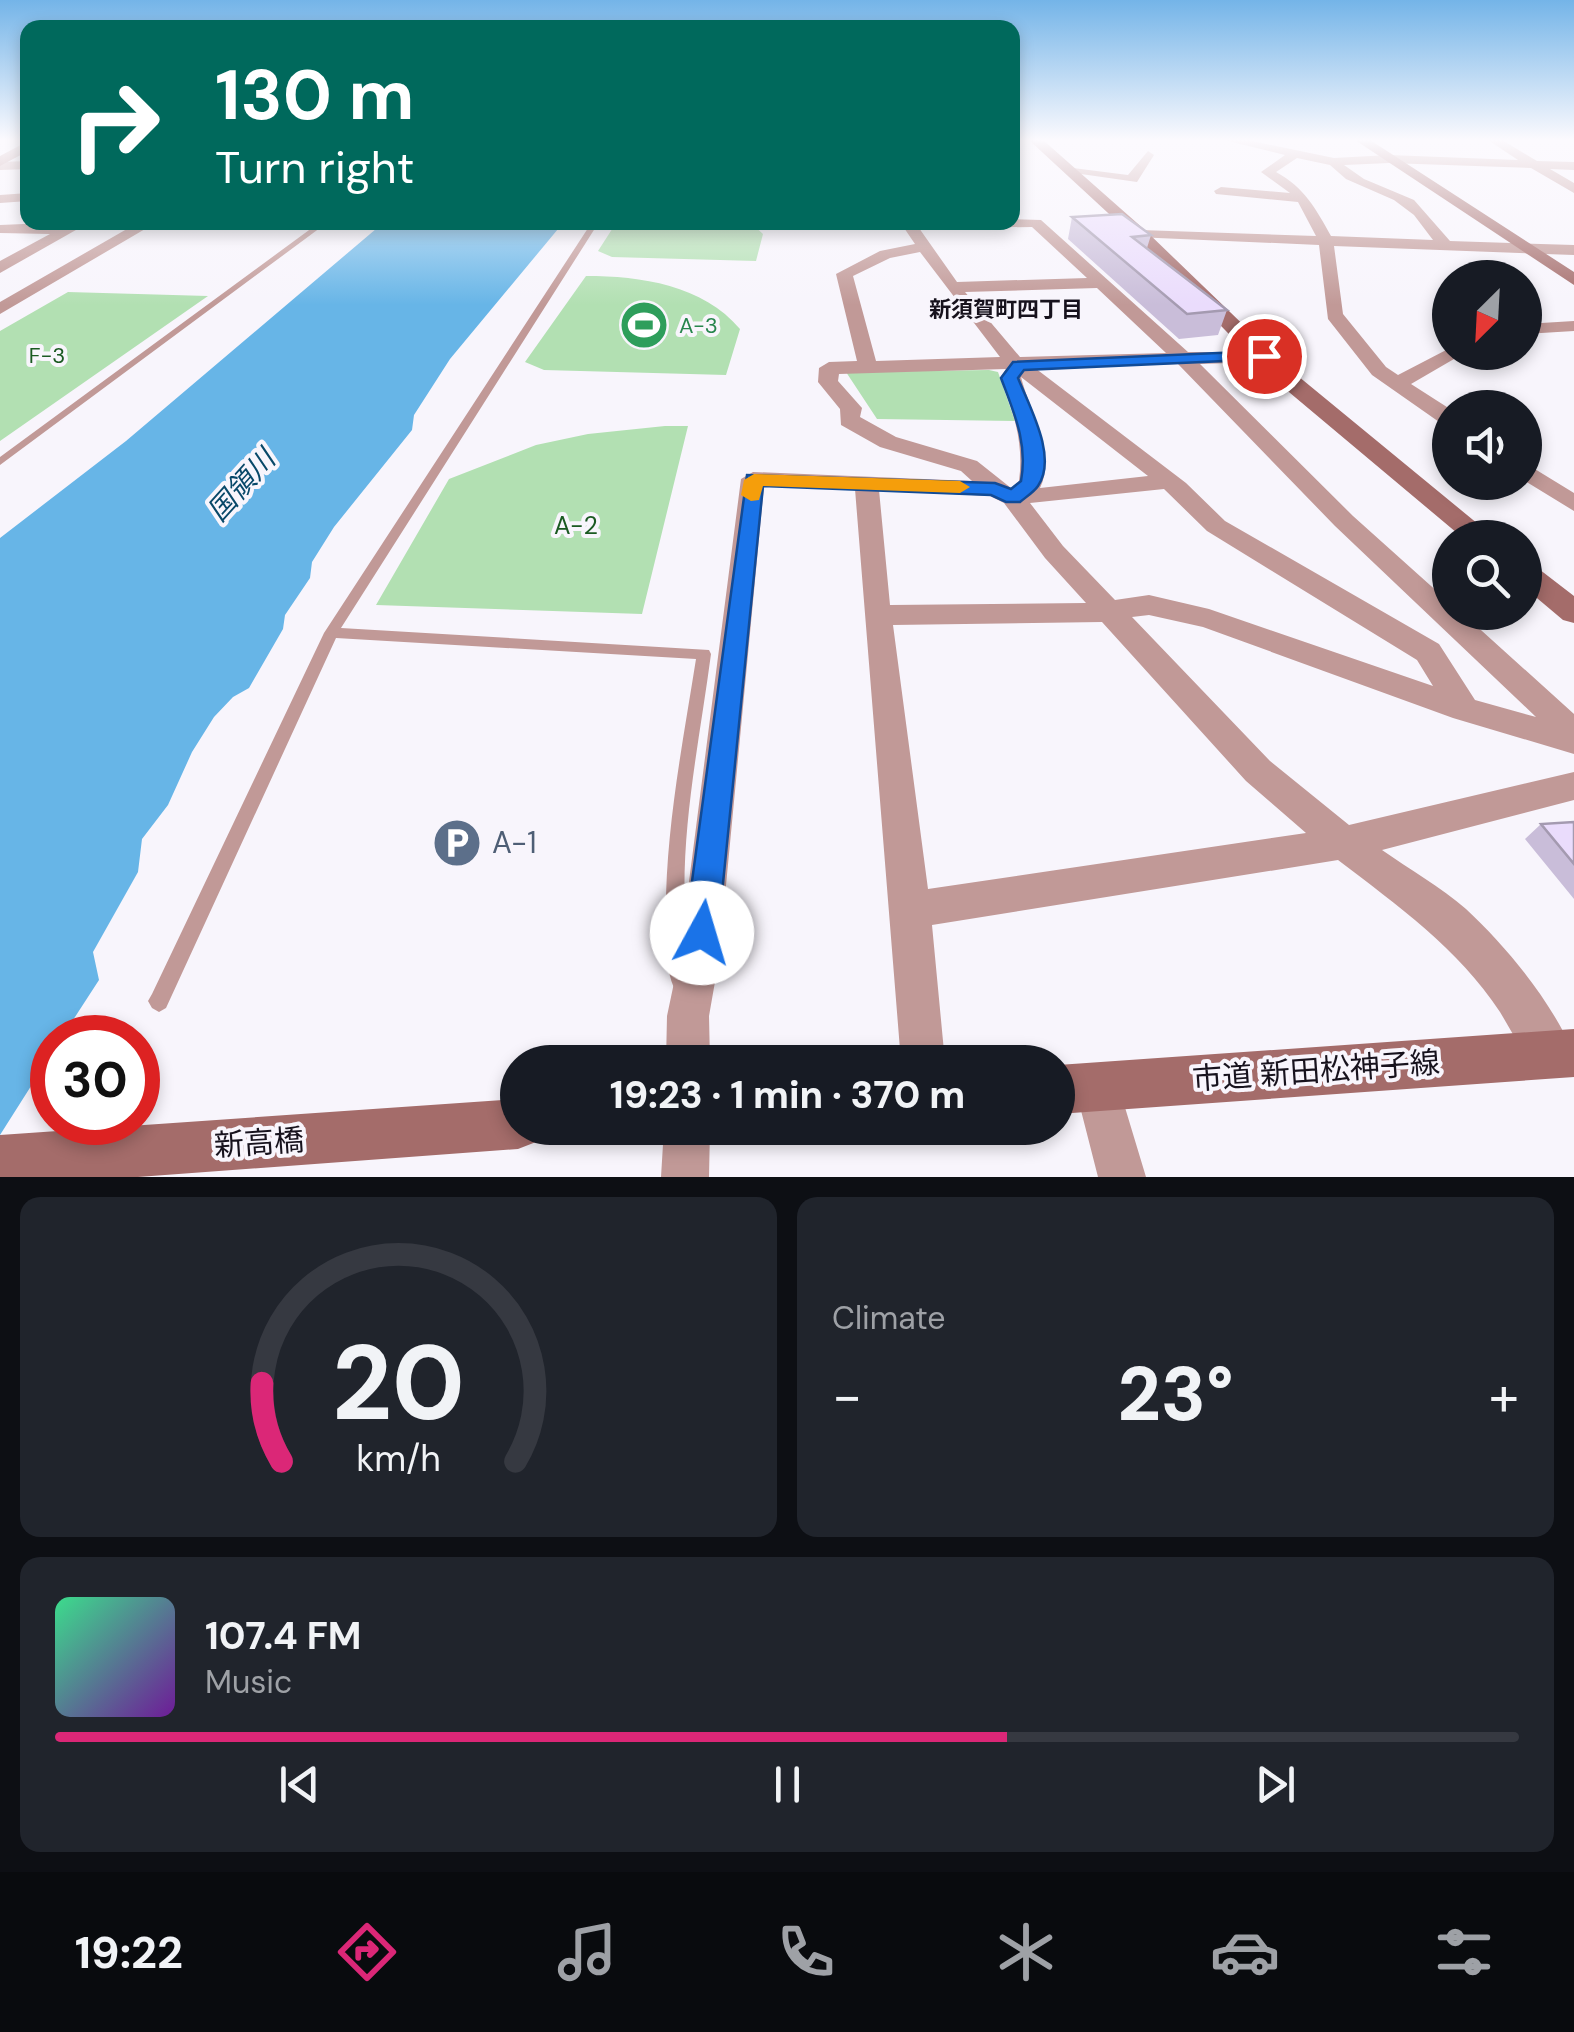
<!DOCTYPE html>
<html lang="en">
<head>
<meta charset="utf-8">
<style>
  :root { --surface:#171b24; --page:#20242c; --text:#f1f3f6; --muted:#9ea1a6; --line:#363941; --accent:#db2777 }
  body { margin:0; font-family:"DM Sans","Noto Sans JP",sans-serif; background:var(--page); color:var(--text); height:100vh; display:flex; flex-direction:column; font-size:38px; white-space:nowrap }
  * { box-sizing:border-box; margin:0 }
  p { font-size:32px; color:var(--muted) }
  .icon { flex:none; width:55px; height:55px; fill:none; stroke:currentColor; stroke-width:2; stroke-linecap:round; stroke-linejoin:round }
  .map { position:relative; height:1177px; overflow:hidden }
  .sheet { display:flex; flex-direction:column; gap:20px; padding:20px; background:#0d0f14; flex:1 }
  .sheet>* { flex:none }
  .hud { position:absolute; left:20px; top:20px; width:1000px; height:210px; border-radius:20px; box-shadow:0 5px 15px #0003; background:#00695c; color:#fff; overflow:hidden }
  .needle { width:65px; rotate:204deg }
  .controls { position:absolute; left:1432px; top:260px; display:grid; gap:20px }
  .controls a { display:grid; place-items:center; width:110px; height:110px; border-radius:50%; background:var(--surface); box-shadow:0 5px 15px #0003; font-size:50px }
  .speed { position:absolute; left:30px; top:1015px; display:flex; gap:20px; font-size:50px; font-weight:700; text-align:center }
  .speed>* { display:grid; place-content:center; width:130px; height:130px; border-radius:50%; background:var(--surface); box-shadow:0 5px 15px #0003; line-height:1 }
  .speed .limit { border:15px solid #d22; background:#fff; color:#111 }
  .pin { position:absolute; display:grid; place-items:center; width:85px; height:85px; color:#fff; margin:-42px; border:5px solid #fff; border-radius:50%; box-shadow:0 2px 10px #0007 }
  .me { position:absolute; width:110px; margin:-55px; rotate:6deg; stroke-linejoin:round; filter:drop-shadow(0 0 8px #0008) }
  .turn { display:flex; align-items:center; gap:35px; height:210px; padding:0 30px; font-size:45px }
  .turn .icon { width:130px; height:130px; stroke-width:2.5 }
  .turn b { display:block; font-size:70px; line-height:85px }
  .big { font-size:75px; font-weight:800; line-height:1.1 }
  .sheet .widget { flex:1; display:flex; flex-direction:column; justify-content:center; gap:15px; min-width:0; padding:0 35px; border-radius:20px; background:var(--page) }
  .sheet .dial { align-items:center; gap:0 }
  .dial svg { height:260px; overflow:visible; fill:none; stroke:var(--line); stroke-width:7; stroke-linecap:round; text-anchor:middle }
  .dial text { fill:var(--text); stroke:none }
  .song { display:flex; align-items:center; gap:30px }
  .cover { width:120px; height:120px; border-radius:15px; background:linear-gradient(135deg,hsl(150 70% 55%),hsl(280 70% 35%)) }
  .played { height:10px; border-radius:5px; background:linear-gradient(90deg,var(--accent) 65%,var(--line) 65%) }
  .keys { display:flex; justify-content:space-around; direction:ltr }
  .heat { display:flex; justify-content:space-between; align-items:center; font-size:55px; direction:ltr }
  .sheet .tiles { flex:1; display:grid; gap:20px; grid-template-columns:1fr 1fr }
  .widget:last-child { grid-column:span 2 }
  .trip { position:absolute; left:500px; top:1045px; width:575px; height:100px; border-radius:50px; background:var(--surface); box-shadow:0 5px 15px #0003; font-weight:800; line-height:100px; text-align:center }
  .tabs { display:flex; height:160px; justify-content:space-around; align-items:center; background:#090b0e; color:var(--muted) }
  .tabs .icon { width:70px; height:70px }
  .tabs .active { color:var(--accent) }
  .tabs b { font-size:45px; color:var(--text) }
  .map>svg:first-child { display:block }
  .green { fill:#b2e0b2 }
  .water { fill:#67b5e7 }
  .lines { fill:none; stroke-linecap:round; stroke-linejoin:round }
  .lane { fill:#c19997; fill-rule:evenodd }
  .street { fill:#c19997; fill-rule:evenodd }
  .secondary { fill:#a46c6a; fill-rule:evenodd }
  .wall { fill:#c9bdd9 }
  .building { fill:#eadcfc; stroke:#a49ab0; stroke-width:2.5 }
  .route { fill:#1a73e8; stroke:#114b97; stroke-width:2.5 }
  .slow { fill:#f59e0b }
  .labels { text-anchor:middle; stroke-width:8; stroke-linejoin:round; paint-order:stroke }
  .far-neighbourhood-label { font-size:22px; font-weight:bold; fill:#17121d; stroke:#f8f5fc }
  .far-leisure-label { font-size:22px; fill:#27864d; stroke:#f8f5fc; text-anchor:start }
  .far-park-label { font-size:22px; fill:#1b5a22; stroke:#f8f5fc }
  .park-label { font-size:25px; fill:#1b5a22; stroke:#f8f5fc }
  .water-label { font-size:28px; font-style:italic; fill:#084869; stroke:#f8f5fc }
  .near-service-label { font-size:30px; fill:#4e5e75; stroke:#f8f5fc; text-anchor:start }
  .near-street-label { font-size:30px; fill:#17121d; stroke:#f8f5fc }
</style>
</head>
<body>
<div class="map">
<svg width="1574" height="1177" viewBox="0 0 1574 1177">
  <rect width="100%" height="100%" fill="#f8f5fc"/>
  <path class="green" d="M616 223H751L763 234 756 261 612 257 598 251Z
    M586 276C641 276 703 285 740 329L726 375 544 370 525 362Z
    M68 292 208 296 0 441V331Z
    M989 370 998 372 1015 421 877 419 846 372Z
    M665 426H688L642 614 376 605 449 479 536 445 588 434Z"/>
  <path class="water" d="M383 223H563L450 359 414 415 412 430 334 527 312 562 310 578 285 615 283 629 249 688 233 697 214 717 192 752 168 805 142 839 138 872 93 952 99 980 62 1037 52 1038V1053L0 1135V538L126 441Z"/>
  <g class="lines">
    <path class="lane" d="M320 222H328L0 465V457Z
      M592 222H599L341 628 709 650 711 654C700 738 681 825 685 911 685 928 693 977 688 988L681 991 674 988C666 970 666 947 666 927 664 837 682 748 696 659L336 638 166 1008 159 1012 152 1008 148 1001 152 994 324 633Z"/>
    <path class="street" d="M1224 140H1247L1334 158 1389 155 1518 160 1488 140H1502L1537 161 1574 162V170L1550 169 1574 183V193L1531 168 1389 163 1344 165 1364 179 1414 200 1450 241 1574 245V255L1334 246 1343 314 1386 367 1398 375 1450 348V352H1466L1411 384 1450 409V425L1442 424 1372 375 1328 319 1319 245 1135 237V231L1140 230 1316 236 1298 202 1216 194 1214 191 1221 187 1290 193 1261 172 1285 155ZM1297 158 1330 165 1346 179 1394 200 1414 215 1433 240 1331 236C1316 209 1304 187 1276 172Z
      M1148 151 1154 155 1137 182 1067 172 1073 168 1128 175Z
      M28 161V169L0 170V162Z
      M28 193V201L0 203V195Z
      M1012 219 1041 220 1188 352H1270V360L1263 362 1200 364 1353 516 1450 603V612H1461L1574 714V754L1453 718 1203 627 1149 615 1132 617 1270 761 1349 825 1574 772V800L1382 850C1409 869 1441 887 1466 909 1507 947 1552 1002 1574 1054L1568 1070 1552 1076C1527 1065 1514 1035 1500 1012 1458 948 1398 906 1338 860L932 925 945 1062H901L855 489 764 486 719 959 709 1016 710 1062H666L667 1016 679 959 741 479 753 472 972 481 961 471 880 447 841 425 840 409 818 382 819 368 829 362 857 361 836 274 880 251 915 244 900 222H1012ZM1032 227 1087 278 957 282 919 228ZM920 252 1000 357 876 361 853 276 890 258ZM1097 288 1166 353 1020 357 965 292ZM1178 364 1335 526 1536 717 1475 700 1439 644 1225 521 1186 483 1035 368ZM1006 369 1000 378C1014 412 1024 444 1019 481L1011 488 977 461 896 437 860 417 862 408 838 381 839 374ZM1021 377 1148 476 1040 488C1057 452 1029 410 1021 377ZM1164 489 1207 531 1417 660 1433 686 1209 609 1149 595 1115 600 1063 546 1030 503ZM879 490 990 496 1004 503 1045 558 1086 603 890 605ZM1102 622 1246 781 1306 833 928 889 893 625Z
      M71 222H90L0 273V261L50 234 0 233V225Z
      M139 222H157L0 314V302Z
      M1574 321V331L1525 334V324Z
      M1525 463 1574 493V511L1525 481Z
      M1098 1064 1114 1071 1146 1177H1098L1075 1087 1082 1071Z
      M664 1128H710L709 1177H661Z"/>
    <path class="secondary" d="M1029 140H1043L1146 231 1287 367 1495 538H1463L1271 377 1134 237Z
      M1355 140H1370L1574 272V285Z
      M28 141V151L0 166V156Z
      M1525 563 1535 566 1574 596V623L1563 620 1525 588Z
      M1574 1029V1077L1058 1114V1065Z
      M518 1099V1128H542L536 1142 518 1149 138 1177H0V1135Z"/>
  </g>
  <path class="wall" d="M1072 217 1151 235 1147 248 1227 310 1218 335 1179 339 1068 239Z
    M1574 822V899L1525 839 1541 824Z"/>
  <path class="building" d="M1122 214 1151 235 1132 237 1227 310 1187 314 1072 217Z
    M1574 822V864L1541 824Z"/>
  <linearGradient id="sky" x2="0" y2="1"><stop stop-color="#74b4e8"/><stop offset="0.46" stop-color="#fcfafe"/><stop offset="1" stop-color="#fcfafe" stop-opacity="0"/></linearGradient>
  <rect width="1574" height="305" fill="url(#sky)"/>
  <path class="route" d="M1264 351 1271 356 1269 359 1024 370 1018 378C1029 406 1058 457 1038 486 1034 492 1026 497 1020 502H1006L991 495 763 486 718 933 713 944 702 949 690 944 685 933 747 475 995 483 1011 489 1021 481C1028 443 1014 413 1001 378L1013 362Z"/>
  <path class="slow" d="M754 474 960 481 970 487 960 493 763 486 759 500 751 501 741 495 744 480Z"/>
  <defs>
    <g id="stadium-disc" transform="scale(2.5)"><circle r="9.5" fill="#2e9e5b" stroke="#f8f5fc"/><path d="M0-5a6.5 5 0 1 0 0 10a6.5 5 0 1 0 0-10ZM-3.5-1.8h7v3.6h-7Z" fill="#fff"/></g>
    <g id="parking-disc" transform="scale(2.5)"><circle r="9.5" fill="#5c6f8a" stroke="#f8f5fc"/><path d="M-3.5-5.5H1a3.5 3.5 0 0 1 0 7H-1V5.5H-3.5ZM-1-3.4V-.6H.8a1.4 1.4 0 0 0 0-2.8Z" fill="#fff"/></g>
  </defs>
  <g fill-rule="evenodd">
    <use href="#stadium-disc" x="644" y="325"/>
    <use href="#parking-disc" x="457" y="843"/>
  </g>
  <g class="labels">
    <g class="far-neighbourhood-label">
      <text x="1006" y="317">新須賀町四丁目</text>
    </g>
    <g class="far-leisure-label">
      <text x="679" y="333">A-3</text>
    </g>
    <g class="far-park-label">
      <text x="47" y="363">F-3</text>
    </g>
    <g class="park-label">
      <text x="576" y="534">A-2</text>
    </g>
    <g class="water-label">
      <text transform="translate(241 485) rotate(-48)" y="10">国領川</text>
    </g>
    <g class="near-service-label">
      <text x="492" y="853">A-1</text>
    </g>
    <g class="near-street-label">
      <text transform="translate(1316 1071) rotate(-4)" y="10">市道 新田松神子線</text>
      <text transform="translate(259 1143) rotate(-4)" y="10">新高橋</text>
    </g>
  </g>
</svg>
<div class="controls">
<a><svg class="needle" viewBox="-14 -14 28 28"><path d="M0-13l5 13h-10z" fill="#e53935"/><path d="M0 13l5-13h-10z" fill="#9ea1a6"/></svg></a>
<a><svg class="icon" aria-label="sound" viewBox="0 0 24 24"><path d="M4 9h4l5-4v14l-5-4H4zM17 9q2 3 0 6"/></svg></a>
<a><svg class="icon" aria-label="search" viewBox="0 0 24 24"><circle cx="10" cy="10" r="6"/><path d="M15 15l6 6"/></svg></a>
</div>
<div class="speed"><div class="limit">30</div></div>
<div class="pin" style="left:1264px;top:356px;background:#d93025"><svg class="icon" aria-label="arrive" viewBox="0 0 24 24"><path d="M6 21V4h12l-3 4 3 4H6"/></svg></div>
<svg class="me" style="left:702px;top:933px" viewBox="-20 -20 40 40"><circle r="19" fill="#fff"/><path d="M0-13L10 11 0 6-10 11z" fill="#1a73e8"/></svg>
<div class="trip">19:23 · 1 min · 370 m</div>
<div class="hud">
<div class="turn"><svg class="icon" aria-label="right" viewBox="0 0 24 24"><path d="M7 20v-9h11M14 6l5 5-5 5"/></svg><div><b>130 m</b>Turn right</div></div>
</div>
</div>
<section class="sheet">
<div class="tiles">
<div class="widget dial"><svg viewBox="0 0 100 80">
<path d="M14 69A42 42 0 1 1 86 69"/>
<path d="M14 69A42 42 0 0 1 8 45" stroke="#db2777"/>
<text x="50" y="56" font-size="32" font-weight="700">20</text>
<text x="50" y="72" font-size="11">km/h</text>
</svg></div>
<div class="widget"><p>Climate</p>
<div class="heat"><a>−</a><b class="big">23°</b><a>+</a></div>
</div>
<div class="widget">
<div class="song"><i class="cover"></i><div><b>107.4 FM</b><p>Music</p></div></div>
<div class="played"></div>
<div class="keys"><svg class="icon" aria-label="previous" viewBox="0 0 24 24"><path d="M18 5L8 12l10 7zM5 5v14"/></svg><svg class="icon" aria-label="pause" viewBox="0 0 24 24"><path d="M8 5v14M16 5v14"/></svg><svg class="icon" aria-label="next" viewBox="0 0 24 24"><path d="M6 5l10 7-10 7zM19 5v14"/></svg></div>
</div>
</div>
</section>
<nav class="tabs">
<b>19:22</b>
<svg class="icon active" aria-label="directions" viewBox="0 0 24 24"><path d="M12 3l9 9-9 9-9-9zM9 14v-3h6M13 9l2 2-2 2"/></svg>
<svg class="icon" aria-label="music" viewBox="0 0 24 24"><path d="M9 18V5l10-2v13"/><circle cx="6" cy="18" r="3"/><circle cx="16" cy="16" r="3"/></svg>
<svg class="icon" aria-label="phone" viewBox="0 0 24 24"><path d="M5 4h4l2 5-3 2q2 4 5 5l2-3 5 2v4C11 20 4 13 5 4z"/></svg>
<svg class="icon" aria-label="climate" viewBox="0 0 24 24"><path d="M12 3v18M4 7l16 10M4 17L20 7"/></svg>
<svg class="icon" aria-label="car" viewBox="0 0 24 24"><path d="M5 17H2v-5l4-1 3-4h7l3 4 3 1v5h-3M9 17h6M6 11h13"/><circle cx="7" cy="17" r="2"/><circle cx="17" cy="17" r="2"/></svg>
<svg class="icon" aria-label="filters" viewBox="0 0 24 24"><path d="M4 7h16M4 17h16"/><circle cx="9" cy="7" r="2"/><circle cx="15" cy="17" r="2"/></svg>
</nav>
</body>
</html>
